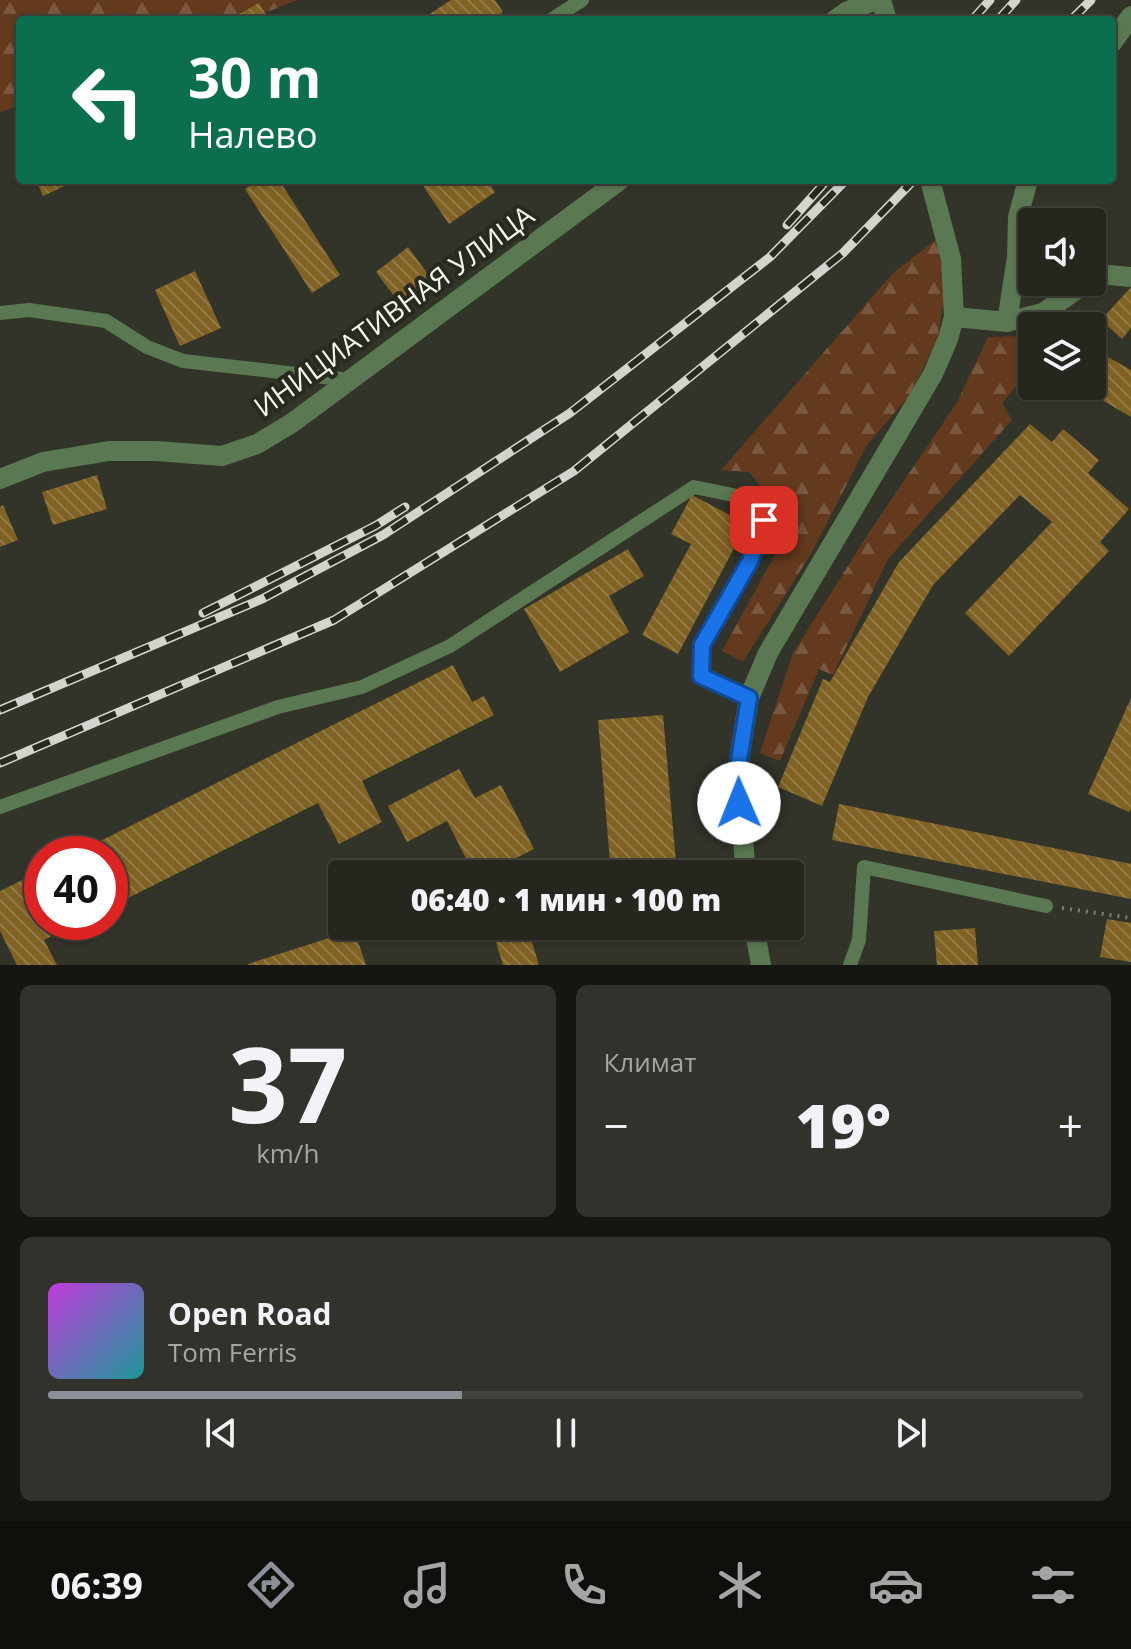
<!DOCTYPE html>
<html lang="ru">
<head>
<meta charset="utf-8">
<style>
  :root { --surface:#26261f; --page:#32322c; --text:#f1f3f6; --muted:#a4a5a4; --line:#42433d; --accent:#8c9099 }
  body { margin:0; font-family:"Open Sans",sans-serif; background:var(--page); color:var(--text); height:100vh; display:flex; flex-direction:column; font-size:30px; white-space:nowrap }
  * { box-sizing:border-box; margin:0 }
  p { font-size:26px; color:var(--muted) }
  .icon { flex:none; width:44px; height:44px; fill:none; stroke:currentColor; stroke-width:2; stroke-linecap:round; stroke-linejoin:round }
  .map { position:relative; height:965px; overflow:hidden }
  .side { display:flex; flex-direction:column; gap:20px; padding:20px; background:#151511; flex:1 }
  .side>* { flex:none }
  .hud { position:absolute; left:16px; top:16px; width:1100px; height:168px; border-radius:8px; box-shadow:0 2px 6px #0004,0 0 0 2px var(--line); background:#0b6e4f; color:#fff; overflow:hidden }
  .controls { position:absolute; left:1018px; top:208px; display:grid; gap:16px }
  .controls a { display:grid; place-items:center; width:88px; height:88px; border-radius:8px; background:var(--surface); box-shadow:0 2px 6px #0004,0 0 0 2px var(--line); font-size:40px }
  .speed { position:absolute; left:24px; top:836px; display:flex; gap:16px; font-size:40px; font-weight:700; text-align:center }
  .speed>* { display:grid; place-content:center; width:104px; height:104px; border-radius:50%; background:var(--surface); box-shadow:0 2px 6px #0004,0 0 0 2px var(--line); line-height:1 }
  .speed .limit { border:12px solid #d22; background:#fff; color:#111 }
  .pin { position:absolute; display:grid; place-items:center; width:68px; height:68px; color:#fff; margin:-34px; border-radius:16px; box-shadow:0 4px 12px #0006 }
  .me { position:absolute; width:88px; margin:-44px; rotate:359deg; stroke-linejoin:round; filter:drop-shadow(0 0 6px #0008) }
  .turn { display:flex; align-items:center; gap:28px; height:168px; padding:0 40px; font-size:36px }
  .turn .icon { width:104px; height:104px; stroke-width:2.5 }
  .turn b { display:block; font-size:56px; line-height:68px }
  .big { font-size:60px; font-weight:800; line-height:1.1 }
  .side .widget { flex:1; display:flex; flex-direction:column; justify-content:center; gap:12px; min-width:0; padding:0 28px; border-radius:12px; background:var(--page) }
  .side .dial { align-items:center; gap:0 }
  .dial b { font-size:104px; line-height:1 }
  .song { display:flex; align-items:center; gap:24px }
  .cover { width:96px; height:96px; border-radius:12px; background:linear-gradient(135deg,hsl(290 70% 55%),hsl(180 70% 35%)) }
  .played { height:8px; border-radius:4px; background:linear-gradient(90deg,var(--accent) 40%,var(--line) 40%) }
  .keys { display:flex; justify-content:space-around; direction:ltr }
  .heat { display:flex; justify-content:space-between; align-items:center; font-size:44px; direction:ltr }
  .side .tiles { flex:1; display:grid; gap:20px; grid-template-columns:1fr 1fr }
  .widget:last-child { grid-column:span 2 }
  .trip { position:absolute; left:328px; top:860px; width:476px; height:80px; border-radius:8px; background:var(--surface); box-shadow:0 2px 6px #0004,0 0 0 2px var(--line); font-weight:800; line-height:80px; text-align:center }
  .tabs { display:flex; height:128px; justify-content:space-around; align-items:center; background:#0f0f0c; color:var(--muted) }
  .tabs .icon { width:56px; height:56px }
  .tabs .current { color:var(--accent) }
  .tabs b { font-size:36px; color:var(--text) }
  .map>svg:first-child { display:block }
  .forest { fill:url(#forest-firs) }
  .building { fill:url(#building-back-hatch) }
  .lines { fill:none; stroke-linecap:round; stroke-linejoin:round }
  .path { stroke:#7d7e75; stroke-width:4; stroke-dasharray:2 6; stroke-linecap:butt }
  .service { stroke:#5a7852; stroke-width:14 }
  .minor { stroke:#5a7852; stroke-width:20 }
  .tertiary { stroke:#5a7852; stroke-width:20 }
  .rail-casing { stroke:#d3d4cd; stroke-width:9 }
  .rail { stroke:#28291f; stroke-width:6; stroke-dasharray:18; stroke-linecap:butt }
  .route-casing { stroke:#114b97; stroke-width:20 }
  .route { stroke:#1a73e8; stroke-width:14 }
  .labels { text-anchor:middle; stroke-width:8; stroke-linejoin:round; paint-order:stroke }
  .street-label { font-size:28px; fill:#f4f5ee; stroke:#28291f }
</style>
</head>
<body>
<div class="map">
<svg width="1131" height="965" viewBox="0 0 1131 965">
  <defs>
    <pattern id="forest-firs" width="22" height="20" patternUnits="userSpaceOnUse" patternTransform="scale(2)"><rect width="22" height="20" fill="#633a1e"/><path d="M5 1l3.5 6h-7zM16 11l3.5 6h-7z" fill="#7a573f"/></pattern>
    <pattern id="building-back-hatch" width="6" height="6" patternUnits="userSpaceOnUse" patternTransform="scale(2)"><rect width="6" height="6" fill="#806224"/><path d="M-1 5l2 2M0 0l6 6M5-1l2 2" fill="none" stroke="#937944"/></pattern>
  </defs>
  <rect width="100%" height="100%" fill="#323329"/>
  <path class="forest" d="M0 0H297L247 20H20V105L0 112Z
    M941 236 944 300 937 341 909 396 867 445 812 552 743 662 722 651 778 549 781 521 778 507 749 472 721 470 894 272Z
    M1032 336V368L1002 403 1012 420 888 559 833 675 819 669 780 761 760 753 793 653 870 531 956 404 988 337Z"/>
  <path class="building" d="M451 0H495L503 12 491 20H427L425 17Z
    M259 3 269 20H228Z
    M36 180H78L43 196Z
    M259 180H279L340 275 312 293 245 189Z
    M419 180H487L495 192 449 224Z
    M408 247 435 284 403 308 376 272Z
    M195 271 221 328 180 346 155 290Z
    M1131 287V328L1122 339 1101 320Z
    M1092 348 1131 370V417L1078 386H1092Z
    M1030 424 1052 442 1063 429 1099 460 1088 473 1129 509 1100 542 1109 551 1009 656 965 613 1052 522 1020 495 933 585 868 697 822 806 778 787 823 679 830 682 899 562Z
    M97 475 107 509 53 525 42 492Z
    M692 495 747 524 678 654 642 635 691 544 671 534Z
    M3 505 18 540 0 547V507Z
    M628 549 644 576 609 596 629 632 560 672 524 609Z
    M453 665 472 702 484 696 494 715 362 781 382 822 339 844 318 803 110 907V854H74Z
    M1131 698V809L1129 812 1088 794Z
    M663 715 677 874H611L598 720Z
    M459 769 475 798 501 785 534 849 508 862 512 874H474L447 821 407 842 388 806Z
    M839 804 1131 864V899L832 840Z
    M42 870V922H80L44 940 57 965H17L0 931V891Z
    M1107 919 1131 923V962L1100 957Z
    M491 926H527L539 965H503Z
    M975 928 978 965H937L934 931Z
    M354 930 366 965H248V964Z"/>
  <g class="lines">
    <path class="path" d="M1062 908 1131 918"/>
    <path class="service" d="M551 20 582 0
      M0 313 29 310 106 321 147 347 183 361 350 380
      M0 807 278 707 362 687 450 646 694 487 733 495 764 520 750 561 702 645 701 676 749 698
      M850 965 859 940 864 867 1046 906"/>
    <path class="minor" d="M835 20 846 12 875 0
      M1112 43 1131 16
      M1092 279 1098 274 1131 277
      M954 317 1007 322 1043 313 1087 282
      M1007 322 1017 257 1018 217 1028 180
      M0 479 43 462 109 451H156L222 456 257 444 292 423 620 180"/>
    <path class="tertiary" d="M881 0 887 20
      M746 874 737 773 749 698 768 653 933 374 948 339 954 317 951 259 930 180
      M754 926 761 965"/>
    <g class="rail-casing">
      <path id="rail" d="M972 20 990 0
        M998 20 1016 0
        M1071 20 1091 0
        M787 225 827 180
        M203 613 375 526 405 507
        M0 710 262 599 383 535 570 413 770 257 846 180
        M0 763 334 620 574 471 843 253 914 180"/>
    </g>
    <use href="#rail" class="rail"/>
  </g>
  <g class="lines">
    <g class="route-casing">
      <path id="route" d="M739 803 737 773 749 698 701 676 702 645 750 561 764 520"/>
    </g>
    <use href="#route" class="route"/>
  </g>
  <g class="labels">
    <g class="street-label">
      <text transform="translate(394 311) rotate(-36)" y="10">ИНИЦИАТИВНАЯ УЛИЦА</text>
    </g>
  </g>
</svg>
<div class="controls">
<a><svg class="icon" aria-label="sound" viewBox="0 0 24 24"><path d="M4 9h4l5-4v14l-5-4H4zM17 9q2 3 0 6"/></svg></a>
<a><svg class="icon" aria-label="layers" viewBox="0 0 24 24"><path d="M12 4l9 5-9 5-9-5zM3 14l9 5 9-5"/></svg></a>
</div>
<div class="speed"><div class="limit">40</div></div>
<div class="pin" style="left:764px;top:520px;background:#d93025"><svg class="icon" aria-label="arrive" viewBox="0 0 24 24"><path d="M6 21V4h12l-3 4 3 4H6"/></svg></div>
<svg class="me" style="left:739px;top:803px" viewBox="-20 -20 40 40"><circle r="19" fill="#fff"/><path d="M0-13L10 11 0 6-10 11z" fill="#1a73e8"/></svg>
<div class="trip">06:40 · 1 мин · 100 m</div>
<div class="hud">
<div class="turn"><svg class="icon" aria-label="left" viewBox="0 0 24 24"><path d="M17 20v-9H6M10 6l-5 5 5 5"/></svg><div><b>30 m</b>Налево</div></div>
</div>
</div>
<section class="side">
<div class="tiles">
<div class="widget dial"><b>37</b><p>km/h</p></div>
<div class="widget"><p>Климат</p>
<div class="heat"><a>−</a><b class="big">19°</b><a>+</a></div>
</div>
<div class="widget">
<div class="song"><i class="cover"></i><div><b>Open Road</b><p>Tom Ferris</p></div></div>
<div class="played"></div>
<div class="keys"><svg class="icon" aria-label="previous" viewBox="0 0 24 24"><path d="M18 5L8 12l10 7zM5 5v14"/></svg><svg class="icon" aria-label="pause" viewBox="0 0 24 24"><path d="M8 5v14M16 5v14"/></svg><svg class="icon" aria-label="next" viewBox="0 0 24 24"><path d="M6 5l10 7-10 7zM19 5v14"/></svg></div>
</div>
</div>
</section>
<nav class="tabs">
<b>06:39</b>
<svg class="icon current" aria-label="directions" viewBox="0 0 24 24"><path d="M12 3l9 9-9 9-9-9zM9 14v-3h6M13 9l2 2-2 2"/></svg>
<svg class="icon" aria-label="music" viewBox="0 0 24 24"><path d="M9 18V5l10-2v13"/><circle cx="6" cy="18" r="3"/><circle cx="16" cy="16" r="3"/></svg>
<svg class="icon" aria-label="phone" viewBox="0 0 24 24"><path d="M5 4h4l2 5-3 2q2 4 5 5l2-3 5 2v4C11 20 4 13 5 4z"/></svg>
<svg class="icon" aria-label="climate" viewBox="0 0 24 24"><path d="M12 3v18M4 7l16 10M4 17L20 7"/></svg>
<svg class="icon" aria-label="car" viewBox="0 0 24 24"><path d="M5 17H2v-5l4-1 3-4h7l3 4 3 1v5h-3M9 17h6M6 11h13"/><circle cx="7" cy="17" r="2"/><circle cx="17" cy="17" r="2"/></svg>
<svg class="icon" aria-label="filters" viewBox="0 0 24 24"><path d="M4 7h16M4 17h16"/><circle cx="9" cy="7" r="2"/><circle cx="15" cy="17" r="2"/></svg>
</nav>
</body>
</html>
